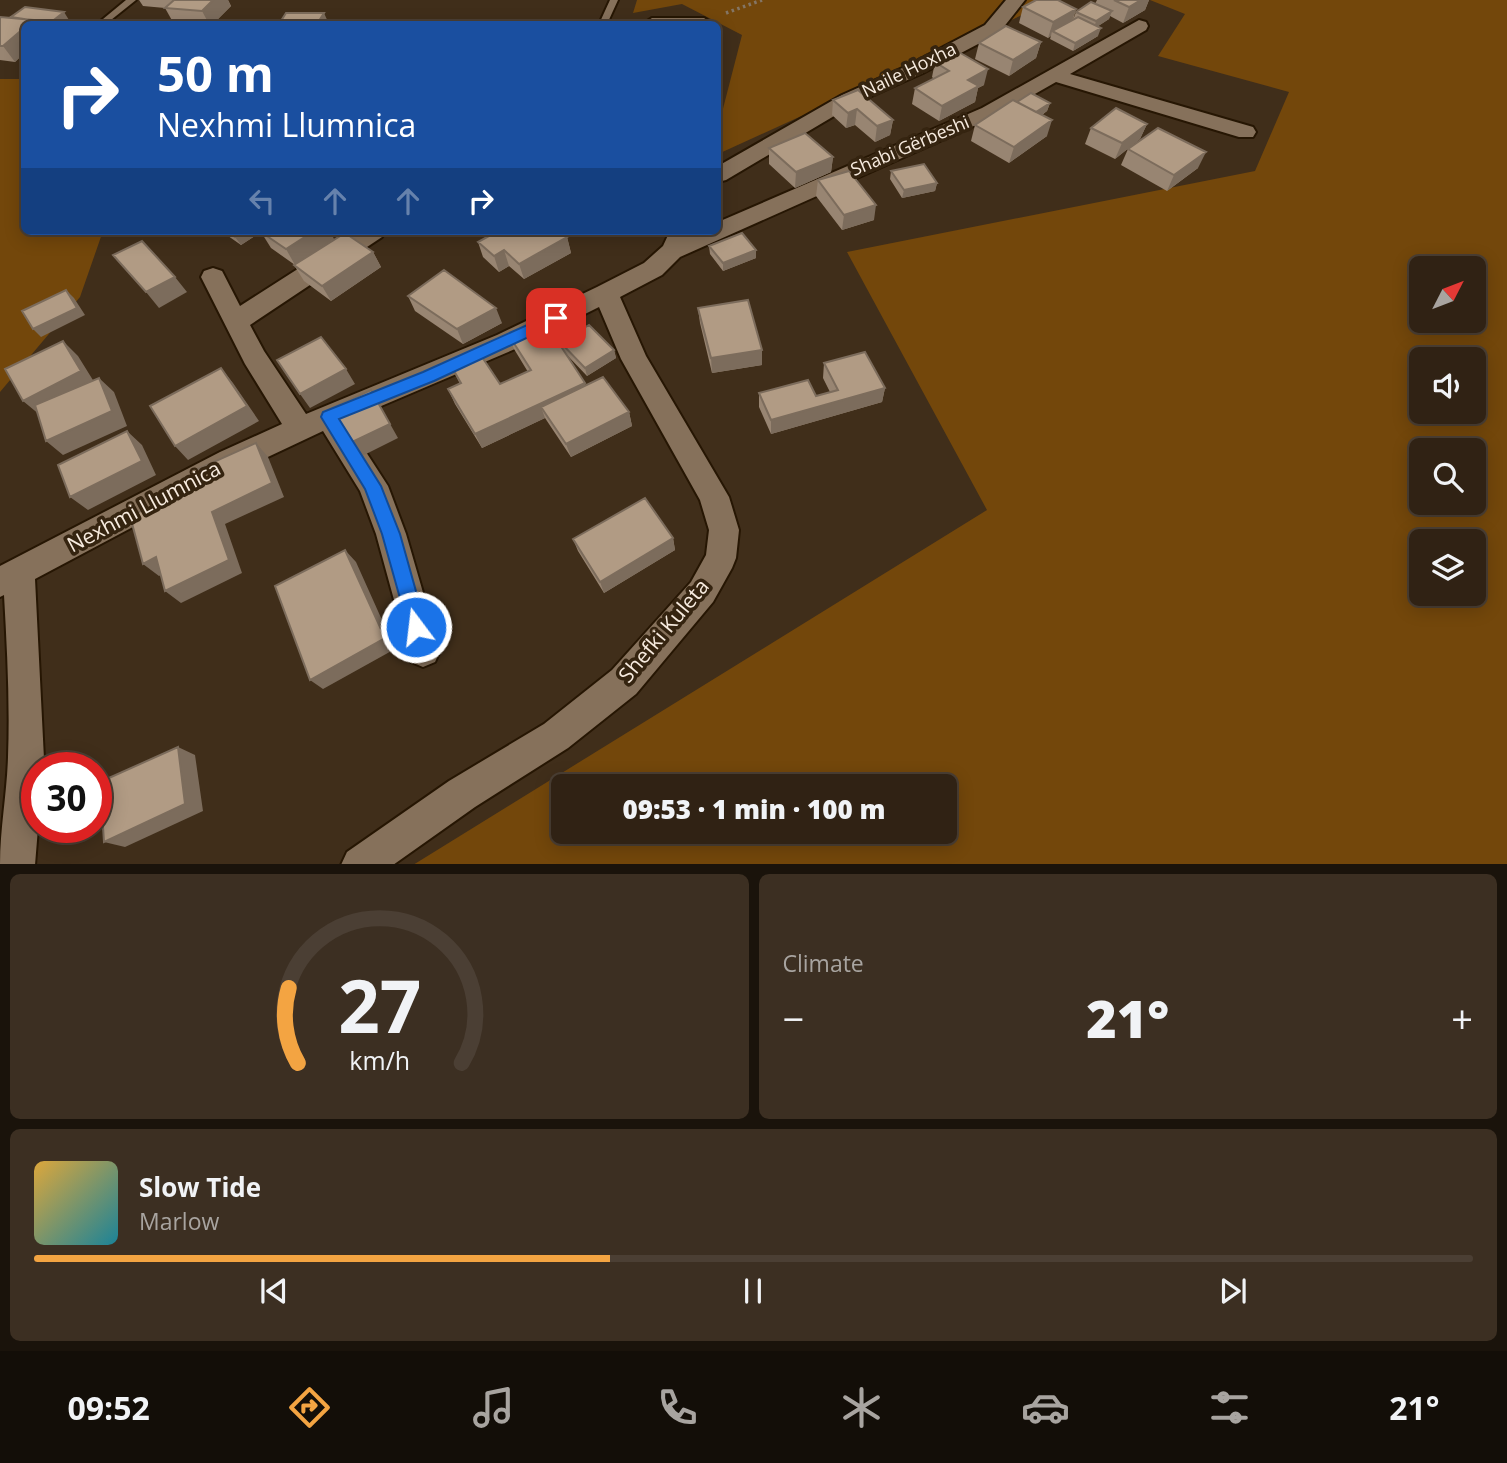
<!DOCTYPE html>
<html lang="en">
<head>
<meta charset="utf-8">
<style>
  :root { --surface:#302214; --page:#3c2f22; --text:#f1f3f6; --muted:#a8a4a0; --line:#4b3f34; --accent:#f3a442 }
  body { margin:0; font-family:"Open Sans",sans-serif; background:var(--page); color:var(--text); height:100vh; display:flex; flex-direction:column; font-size:26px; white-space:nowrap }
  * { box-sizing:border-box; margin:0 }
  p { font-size:23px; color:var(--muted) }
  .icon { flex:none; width:38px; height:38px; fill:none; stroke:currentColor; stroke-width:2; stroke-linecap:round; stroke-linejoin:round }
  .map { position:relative; height:864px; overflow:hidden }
  .sheet { display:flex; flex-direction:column; gap:10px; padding:10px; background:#1a130b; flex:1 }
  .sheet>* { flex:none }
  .guide { position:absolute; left:21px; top:21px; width:700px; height:214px; border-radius:10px; box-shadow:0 4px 18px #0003,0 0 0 2px var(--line); background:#1a4fa0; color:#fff; overflow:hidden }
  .needle { width:46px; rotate:48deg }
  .tools { position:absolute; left:1409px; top:256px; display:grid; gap:14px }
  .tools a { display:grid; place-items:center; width:77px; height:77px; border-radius:10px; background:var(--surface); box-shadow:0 4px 18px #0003,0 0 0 2px var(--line); font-size:35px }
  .speed { position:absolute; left:21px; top:752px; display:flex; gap:14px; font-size:35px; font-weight:700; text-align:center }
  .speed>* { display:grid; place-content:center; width:91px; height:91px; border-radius:50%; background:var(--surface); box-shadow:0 4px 18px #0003,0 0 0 2px var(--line); line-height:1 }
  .speed .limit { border:10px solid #d22; background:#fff; color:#111 }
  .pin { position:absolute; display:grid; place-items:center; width:60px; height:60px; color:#fff; margin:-30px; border-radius:14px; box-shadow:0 4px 10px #0006 }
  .me { position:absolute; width:77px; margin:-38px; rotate:345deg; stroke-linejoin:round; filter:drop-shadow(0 0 5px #0008) }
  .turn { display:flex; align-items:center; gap:24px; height:147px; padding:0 21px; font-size:32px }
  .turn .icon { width:91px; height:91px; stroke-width:2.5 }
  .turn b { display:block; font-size:49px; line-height:60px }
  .lanes { display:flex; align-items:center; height:66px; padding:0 21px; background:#0003; justify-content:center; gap:35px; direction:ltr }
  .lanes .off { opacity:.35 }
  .big { font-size:52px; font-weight:800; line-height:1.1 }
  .sheet .tile { flex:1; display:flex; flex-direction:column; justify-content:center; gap:10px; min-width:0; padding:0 24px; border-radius:10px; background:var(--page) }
  .sheet .dial { align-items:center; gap:0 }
  .dial svg { height:182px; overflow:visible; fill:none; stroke:var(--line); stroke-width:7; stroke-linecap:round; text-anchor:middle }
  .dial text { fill:var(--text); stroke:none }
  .song { display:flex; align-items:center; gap:21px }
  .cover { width:84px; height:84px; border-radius:10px; background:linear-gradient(135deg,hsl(40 70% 55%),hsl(190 70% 35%)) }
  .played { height:7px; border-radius:4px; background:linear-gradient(90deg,var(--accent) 40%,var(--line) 40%) }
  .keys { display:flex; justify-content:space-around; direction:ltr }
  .heat { display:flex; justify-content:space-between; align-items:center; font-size:38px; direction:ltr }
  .sheet .tiles { flex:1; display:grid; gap:10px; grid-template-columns:1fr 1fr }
  .tile:last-child { grid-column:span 2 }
  .trip { position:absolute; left:551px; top:774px; width:406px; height:70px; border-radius:10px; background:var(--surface); box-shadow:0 4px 18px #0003,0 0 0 2px var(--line); font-weight:800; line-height:70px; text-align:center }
  .dock { display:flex; height:112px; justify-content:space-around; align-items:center; background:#130e08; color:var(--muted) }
  .dock .icon { width:49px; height:49px }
  .dock .selected { color:var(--accent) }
  .dock b { font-size:32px; color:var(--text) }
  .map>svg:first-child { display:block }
  .green { fill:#73470b; fill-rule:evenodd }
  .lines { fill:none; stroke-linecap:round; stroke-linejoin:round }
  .service-casing { stroke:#261603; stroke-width:4 }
  .minor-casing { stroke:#261603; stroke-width:4 }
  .path { stroke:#847564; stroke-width:3.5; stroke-dasharray:2.5 3.5; stroke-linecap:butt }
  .service { fill:#86715b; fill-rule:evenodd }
  .minor { fill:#86715b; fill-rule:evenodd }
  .wall { fill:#988572 }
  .shaded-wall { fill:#7c6c5c }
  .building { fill:#b19b84; stroke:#7c6c5c; stroke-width:2 }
  .route { fill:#1a73e8; stroke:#114b97; stroke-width:2 }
  .labels { text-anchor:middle; stroke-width:7; stroke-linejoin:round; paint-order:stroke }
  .far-street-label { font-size:18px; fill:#f7ebdf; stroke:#352410 }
  .street-label { font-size:21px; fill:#f7ebdf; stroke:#352410 }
</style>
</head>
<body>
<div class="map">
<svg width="1507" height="865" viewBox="0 0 1507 865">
  <rect width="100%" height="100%" fill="#402e1a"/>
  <path class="green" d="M637 0H1055L718 154V128L742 35 682 4 633 13Z
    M1150 0H1507V864L413 865 987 510 847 252 1255 171 1289 92 1158 56 1185 14ZM1421 268H1474V320H1421ZM1421 359H1474V411H1421ZM1421 450H1474V502H1421ZM1421 541H1474V593H1421ZM564 786H945V831H564Z
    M0 79H24V231H103L80 297 0 392Z"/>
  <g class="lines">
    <g class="service-casing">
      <path id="service" d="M126 0H136L106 24H97Z
        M610 0H618L607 24H599Z"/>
    </g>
    <g class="minor-casing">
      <path id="minor" d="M1006 0H1025L999 33 923 73 856 103 726 180 718 182V166L842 95 909 65 985 25Z
        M652 18H704L713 24H643Z
        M1139 20 1146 22 1148 26 1146 30 1070 74 1253 127 1256 132 1253 137H1239L1056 82 996 116 680 257 662 275 620 297 646 356 729 497 739 530 736 558 732 568 713 602 636 694 568 748 475 807 393 865H341L347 852 449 781 544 724 612 670 691 582 706 555 709 530 700 500 621 359 599 307 515 349 346 421 388 486 406 534 440 651 435 662 423 667 411 662 376 534 360 491 323 431 240 470 35 579 44 759 43 768H37L38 828 35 865H0C0 828 7 793 8 757 10 703 7 649 4 595L0 597V566L220 452 282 424 245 364 201 277 204 271 213 268 222 271 240 306 357 231H386L382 237 250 325 264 351 306 414 497 335 597 287 644 263 663 246 670 231H718V222L982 108Z"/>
    </g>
    <path class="path" d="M726 13 762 0"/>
    <use href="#service" class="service"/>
    <use href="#minor" class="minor"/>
  </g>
  <path class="wall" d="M139 0H228L231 6 213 24H174L165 8 143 6Z
    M1097 0H1149L1145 10 1123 23 1110 16 1109 19 1098 26V36L1073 51 1050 39 1051 36 1048 38 1019 23 1023 7 1076 9 1073 20 1076 12 1095 4Z
    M0 17 69 20 64 24H24V53L15 62 0 60Z
    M1041 42 1036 58 1009 76 975 59 979 43Z
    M935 62 984 85 978 88 975 102 939 121 912 104 915 88 934 79 932 77Z
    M833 100 893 120 890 135 875 142 855 125 846 128 832 115Z
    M1050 103 1047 111 1042 115 1047 136 1009 163 971 141 975 125Z
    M1147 124 1140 139 1115 159 1085 144 1091 128Z
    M769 148 833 157 831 172 795 188 769 164Z
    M1128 149 1198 168 1167 191 1121 165Z
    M891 171 937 183 935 191 902 198 890 179Z
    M818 180 874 220 842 230 816 196Z
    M221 231H261V232L241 245Z
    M261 232 334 239 373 252 381 267 331 301 304 281 294 265H295L271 248Z
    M567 237 571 253 524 279 509 266 499 272 483 257 478 242Z
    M709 246 756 250V258L723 271 710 254Z
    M408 296 502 323 463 344 415 311Z
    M698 308 762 365 712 373 700 323Z
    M508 334 561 346 560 342 614 350 616 358 587 376 566 354 585 385 629 412 632 426 571 457 545 418 482 448 455 404 448 389 460 384 450 364 500 384 528 372 514 349Z
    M824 363 885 388 882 402 771 434 759 407V393L816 396 830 392 823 378Z
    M673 538 675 550 604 593 578 551 573 539Z"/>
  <path class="shaded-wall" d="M213 0H228L231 6 213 24H209L202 11Z
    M1141 0H1149L1145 10 1123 23 1129 7Z
    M1076 9 1071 24 1052 31 1051 36 1048 38 1053 22Z
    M1112 11 1109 19 1094 29 1096 21Z
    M64 12 69 20 64 24H51L50 23Z
    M324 13 329 24H317Z
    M24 28V53L15 62 3 46Z
    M1101 28 1098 36 1073 51 1075 43Z
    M1041 42 1036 58 1009 76 1013 60Z
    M988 69 984 85 978 88 975 102 939 121 942 106 968 80Z
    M1050 103 1047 111 1028 124 1030 116Z
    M857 109 855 125 846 128 848 113Z
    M893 120 890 135 875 142 877 126Z
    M1052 120 1047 136 1009 163 1014 147Z
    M1147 124 1140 139 1115 159 1122 143Z
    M1206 152 1198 168 1167 191 1174 175Z
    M833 157 831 172 795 188 796 172Z
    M937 183 935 191 902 198 904 190Z
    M876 205 874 220 842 230 844 215Z
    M244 231H261V232L241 245 235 237Z
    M314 231H330L334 239 295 265 286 249Z
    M567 237 571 253 524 279 519 264Z
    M504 250 509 266 499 272 494 256Z
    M756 250V258L723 271V263Z
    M373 252 381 267 331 301 322 286Z
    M175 277 187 292 159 308 146 292Z
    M66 290 74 298 85 315 41 337 33 329Z
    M496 308 502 323 463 344 457 329Z
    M63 341 78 356 96 385 40 415 23 401Z
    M614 350 616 358 587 376 585 368Z
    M762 350V365L712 373 711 358Z
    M221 368 233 383 259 421 188 460 175 446Z
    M346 369 355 384 310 408 300 394Z
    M99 378 114 392 127 426 63 455 46 441Z
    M585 383 589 397 541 407 545 418 482 448 475 434Z
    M885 388 882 402 771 434V420Z
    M371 390 398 438 358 458 348 444Z
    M629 412 632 426 571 457 566 444Z
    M127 431 142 445 156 475 88 510 70 497Z
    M256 443 268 457 284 497 225 524 242 573 181 603 165 591 212 512Z
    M673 538 675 550 604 593 600 582Z
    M345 550 356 562 395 649 323 689 310 680Z
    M156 557 172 570 159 576 143 564Z
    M178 747 195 755 203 811 125 847 104 842Z"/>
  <path class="building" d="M174 0H213L202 11 165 8Z
    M1036 0H1058L1076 9 1053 22 1023 7Z
    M1114 0H1141L1129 7Z
    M1091 2 1112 11 1096 21 1076 12Z
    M25 7 64 12 50 23 11 17Z
    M286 13H324L317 24H279Z
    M0 17 34 20 28 24H24V28L3 46H0Z
    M1078 17 1101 28 1075 43 1052 31Z
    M1006 26 1041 42 1013 60 979 43Z
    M957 51 988 69 968 80 979 86 942 106 915 88 949 71 935 62Z
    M858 90 893 120 877 126 857 109 848 113 833 100Z
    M1031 93 1050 103 1036 112 1017 102Z
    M1013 100 1052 120 1014 147 975 125Z
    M1116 108 1147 124 1122 143 1091 128Z
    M1158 128 1206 152 1174 175 1128 149Z
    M805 133 833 157 796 172 769 148Z
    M924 164 937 183 904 190 891 171Z
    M849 171 876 205 844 215 818 180Z
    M227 231H244L235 237Z
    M263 231H314L286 249 261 232Z
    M498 231H560L567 237 519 264 504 250 494 256 478 242Z
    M345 233 373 252 322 286 294 265Z
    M742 233 756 250 723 263 709 246Z
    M142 241 175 277 146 292 113 255Z
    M444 270 496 308 457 329 408 296Z
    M66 290 77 308 33 329 22 311Z
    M748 300 762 350 711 358 698 308Z
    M543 319 585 383 475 434 448 389 461 383 450 364 478 351 500 384 531 370 508 334Z
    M589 325 614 350 585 368 560 342Z
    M321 337 346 369 300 394 277 360Z
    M63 341 81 371 23 401 5 369Z
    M865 352 885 388 771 420 759 393 808 380 816 396 838 390 824 363Z
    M221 368 247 406 175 446 150 406Z
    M603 377 629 412 566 444 541 407Z
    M99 378 112 411 46 441 35 405Z
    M371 390 390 424 348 444 330 409Z
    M127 431 142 461 70 497 58 465Z
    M256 443 272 483 212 512 229 560 165 591 156 557 143 564 130 516 202 483 198 469Z
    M645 498 673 538 600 582 573 539Z
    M345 550 385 638 310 680 275 586Z
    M178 747 185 804 104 842 100 782Z"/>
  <path class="route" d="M556 312 561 314 564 318 561 322 434 381 339 419 381 486 400 534 426 627 423 634 416 636 410 634 382 534 365 489 321 417 323 412 423 372Z"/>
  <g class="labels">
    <g class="far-street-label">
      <text transform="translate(909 70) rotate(-26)" y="6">Naile Hoxha</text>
      <text transform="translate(910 146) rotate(-23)" y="6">Shabi Gërbeshi</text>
    </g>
    <g class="street-label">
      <text transform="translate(144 507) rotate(-28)" y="7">Nexhmi Llumnica</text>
      <text transform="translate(664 631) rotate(-50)" y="7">Shefki Kuleta</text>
    </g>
  </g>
</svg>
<div class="tools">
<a><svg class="needle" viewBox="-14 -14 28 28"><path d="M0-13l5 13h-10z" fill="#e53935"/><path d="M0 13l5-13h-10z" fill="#a8a4a0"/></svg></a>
<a><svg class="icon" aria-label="sound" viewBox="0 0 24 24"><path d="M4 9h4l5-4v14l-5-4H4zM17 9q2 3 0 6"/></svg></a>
<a><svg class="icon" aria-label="search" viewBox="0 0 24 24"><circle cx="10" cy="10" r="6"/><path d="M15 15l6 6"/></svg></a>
<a><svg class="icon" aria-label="layers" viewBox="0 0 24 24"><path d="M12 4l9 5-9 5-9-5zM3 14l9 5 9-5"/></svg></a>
</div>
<div class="speed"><div class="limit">30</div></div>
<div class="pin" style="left:556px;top:318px;background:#d93025"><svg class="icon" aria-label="arrive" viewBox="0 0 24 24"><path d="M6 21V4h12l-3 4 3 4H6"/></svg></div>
<svg class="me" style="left:416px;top:627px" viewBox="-20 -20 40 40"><circle r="17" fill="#1a73e8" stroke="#fff" stroke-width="3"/><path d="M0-11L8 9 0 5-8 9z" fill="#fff"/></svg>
<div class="trip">09:53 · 1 min · 100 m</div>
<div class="guide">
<div class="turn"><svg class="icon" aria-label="right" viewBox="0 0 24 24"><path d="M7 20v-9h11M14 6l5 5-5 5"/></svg><div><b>50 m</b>Nexhmi Llumnica</div></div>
<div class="lanes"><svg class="icon off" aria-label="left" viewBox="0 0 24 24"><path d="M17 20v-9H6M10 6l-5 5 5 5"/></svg><svg class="icon off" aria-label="ahead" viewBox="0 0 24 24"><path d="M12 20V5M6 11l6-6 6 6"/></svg><svg class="icon off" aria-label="ahead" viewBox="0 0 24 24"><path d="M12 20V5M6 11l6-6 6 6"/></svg><svg class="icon" aria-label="right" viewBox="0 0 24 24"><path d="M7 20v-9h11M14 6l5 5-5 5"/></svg></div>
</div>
</div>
<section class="sheet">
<div class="tiles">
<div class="tile dial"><svg viewBox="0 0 100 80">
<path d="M14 69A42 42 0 1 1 86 69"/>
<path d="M14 69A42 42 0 0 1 10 36" stroke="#f3a442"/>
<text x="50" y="56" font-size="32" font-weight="700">27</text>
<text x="50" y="72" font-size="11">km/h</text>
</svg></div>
<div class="tile"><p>Climate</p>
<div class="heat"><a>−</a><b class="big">21°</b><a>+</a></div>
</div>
<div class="tile">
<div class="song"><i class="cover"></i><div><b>Slow Tide</b><p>Marlow</p></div></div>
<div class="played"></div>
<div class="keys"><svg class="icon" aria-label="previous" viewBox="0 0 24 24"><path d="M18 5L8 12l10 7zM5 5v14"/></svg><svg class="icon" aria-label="pause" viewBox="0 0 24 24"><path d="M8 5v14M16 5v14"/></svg><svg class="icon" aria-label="next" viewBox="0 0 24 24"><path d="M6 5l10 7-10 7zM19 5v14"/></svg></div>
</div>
</div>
</section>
<nav class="dock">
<b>09:52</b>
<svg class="icon selected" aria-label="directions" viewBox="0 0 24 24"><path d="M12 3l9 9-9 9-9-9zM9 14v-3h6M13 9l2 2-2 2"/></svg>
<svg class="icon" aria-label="music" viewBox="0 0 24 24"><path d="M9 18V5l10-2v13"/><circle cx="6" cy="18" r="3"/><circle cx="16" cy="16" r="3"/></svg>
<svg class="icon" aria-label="phone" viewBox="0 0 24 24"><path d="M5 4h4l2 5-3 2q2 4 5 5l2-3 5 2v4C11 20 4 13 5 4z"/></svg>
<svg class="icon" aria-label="climate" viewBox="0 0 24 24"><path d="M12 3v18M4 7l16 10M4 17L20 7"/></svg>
<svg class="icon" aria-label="car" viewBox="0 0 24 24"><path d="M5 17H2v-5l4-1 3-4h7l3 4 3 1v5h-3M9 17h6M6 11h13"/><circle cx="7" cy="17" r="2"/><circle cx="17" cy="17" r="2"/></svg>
<svg class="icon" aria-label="filters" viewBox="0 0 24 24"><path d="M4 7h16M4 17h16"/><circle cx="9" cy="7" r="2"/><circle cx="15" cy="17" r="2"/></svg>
<b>21°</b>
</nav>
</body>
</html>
